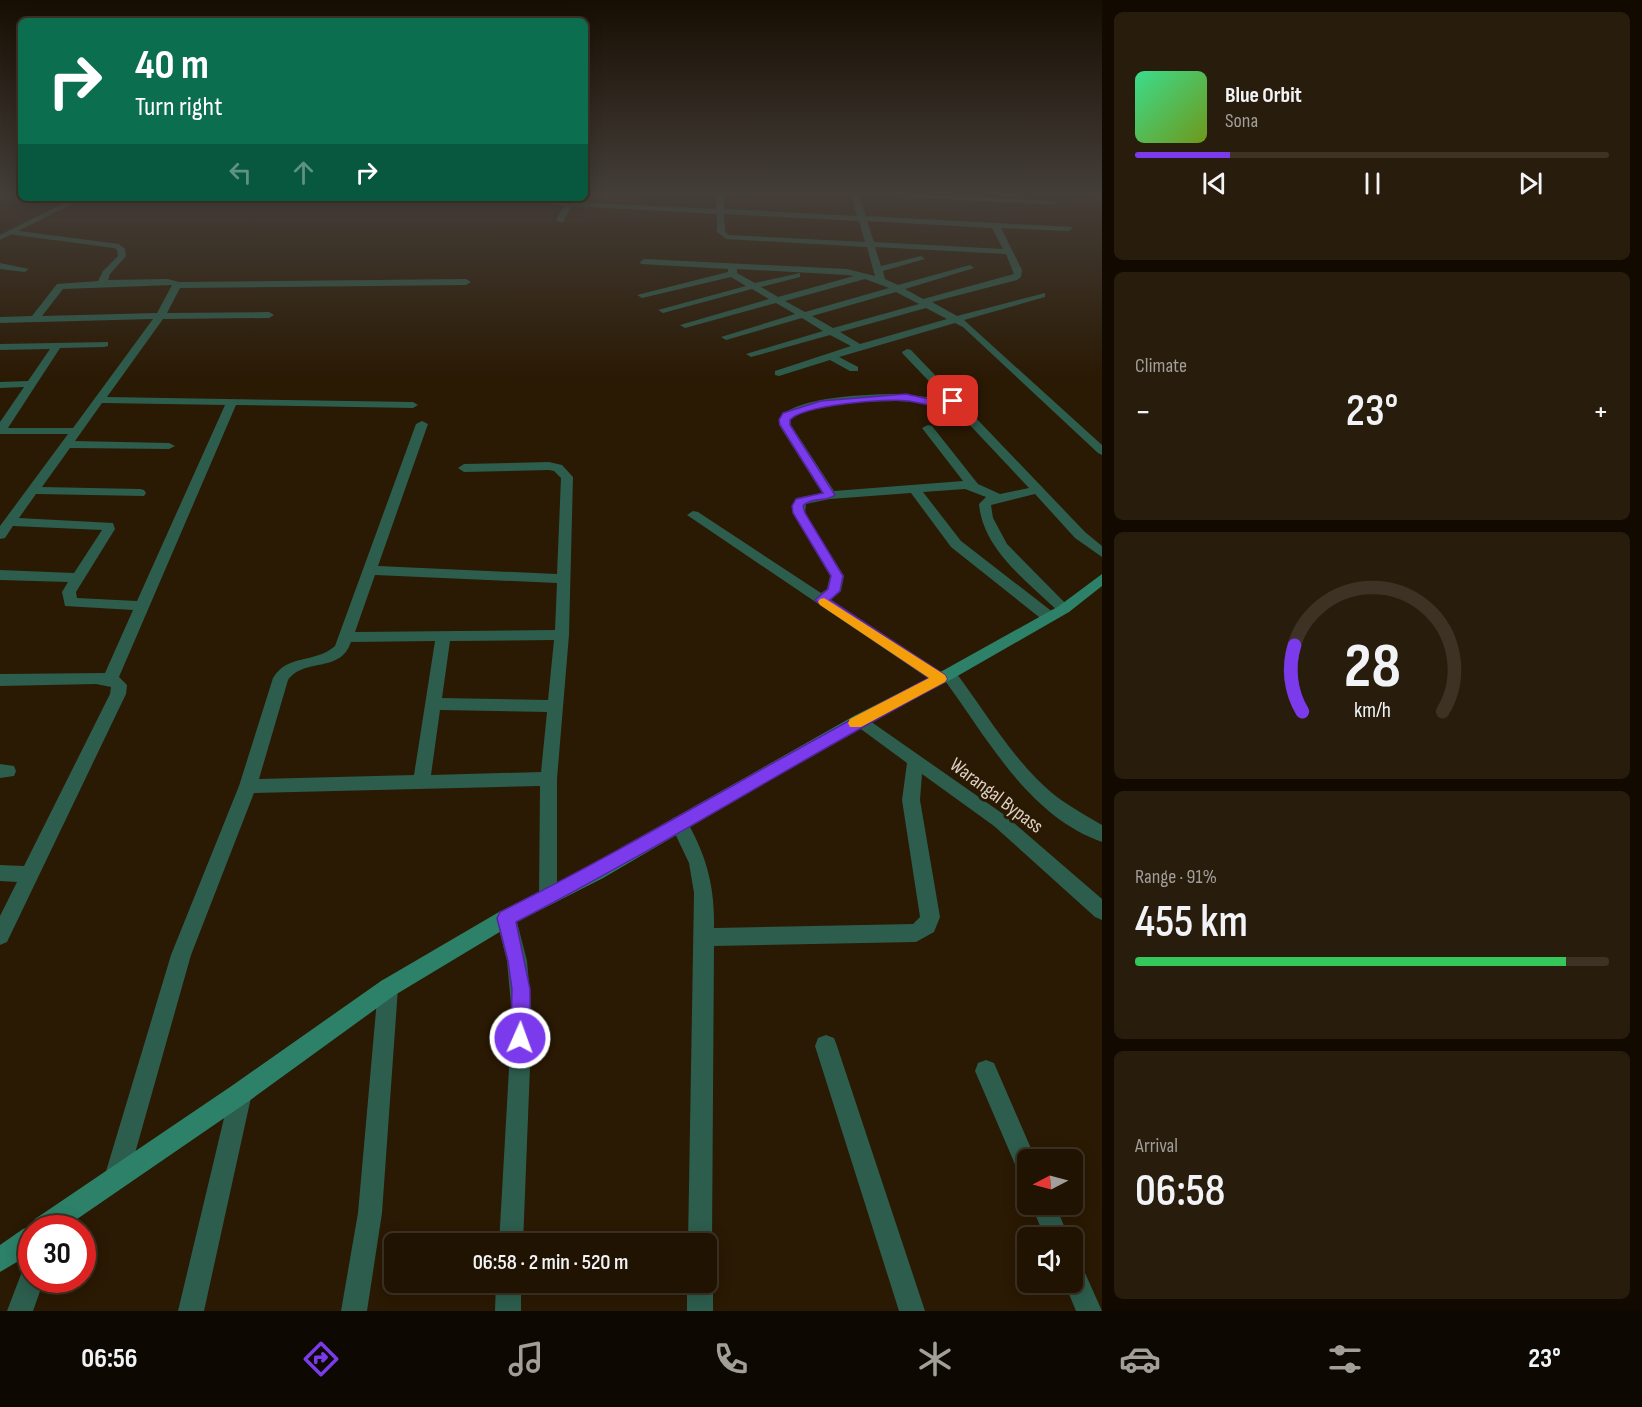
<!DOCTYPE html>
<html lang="en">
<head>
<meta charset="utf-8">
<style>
  :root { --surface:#201302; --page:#281c0c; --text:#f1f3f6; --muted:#a29e99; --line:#3d3224; --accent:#7c3aed }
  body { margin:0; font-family:"Sofia Sans Condensed",sans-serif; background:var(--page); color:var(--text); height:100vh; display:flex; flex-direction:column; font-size:22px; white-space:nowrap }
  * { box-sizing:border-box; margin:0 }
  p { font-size:20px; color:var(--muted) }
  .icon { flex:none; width:33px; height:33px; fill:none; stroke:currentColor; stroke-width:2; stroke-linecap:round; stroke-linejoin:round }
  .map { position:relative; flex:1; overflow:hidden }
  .panel { display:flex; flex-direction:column; gap:12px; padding:12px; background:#120a01; width:540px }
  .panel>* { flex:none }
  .top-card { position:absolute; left:18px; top:18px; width:570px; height:183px; border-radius:9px; box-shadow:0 3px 15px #0003,0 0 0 2px var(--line); background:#0b6e4f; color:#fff; overflow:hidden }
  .needle { width:39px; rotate:264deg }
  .buttons { position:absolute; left:1017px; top:1149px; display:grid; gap:12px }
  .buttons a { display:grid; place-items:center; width:66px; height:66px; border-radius:9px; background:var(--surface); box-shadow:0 3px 15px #0003,0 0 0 2px var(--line); font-size:30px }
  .speed { position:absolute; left:18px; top:1215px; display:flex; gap:12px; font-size:30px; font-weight:700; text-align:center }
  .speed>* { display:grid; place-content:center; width:78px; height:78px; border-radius:50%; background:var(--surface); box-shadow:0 3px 15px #0003,0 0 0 2px var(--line); line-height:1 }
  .speed .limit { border:9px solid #d22; background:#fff; color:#111 }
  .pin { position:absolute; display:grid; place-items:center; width:51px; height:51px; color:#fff; margin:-26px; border-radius:12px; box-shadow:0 3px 9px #0006 }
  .me { position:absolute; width:66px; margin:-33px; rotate:2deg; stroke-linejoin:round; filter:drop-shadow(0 0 4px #0008) }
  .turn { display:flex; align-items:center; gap:21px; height:126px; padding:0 18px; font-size:27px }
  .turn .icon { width:78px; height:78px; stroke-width:2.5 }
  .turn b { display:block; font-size:42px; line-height:51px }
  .lanes { display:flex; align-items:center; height:57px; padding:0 18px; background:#0003; justify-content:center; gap:30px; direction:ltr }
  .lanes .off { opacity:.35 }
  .big { font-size:45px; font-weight:600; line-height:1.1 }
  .panel .card { flex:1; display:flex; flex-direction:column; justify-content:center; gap:9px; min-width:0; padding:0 21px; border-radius:9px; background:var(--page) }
  .panel .dial { align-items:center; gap:0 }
  .dial svg { height:156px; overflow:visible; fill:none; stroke:var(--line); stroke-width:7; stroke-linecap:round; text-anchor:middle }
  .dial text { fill:var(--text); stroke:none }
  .song { display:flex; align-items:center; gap:18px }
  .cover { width:72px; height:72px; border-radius:9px; background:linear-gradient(135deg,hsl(150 70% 55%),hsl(80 70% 35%)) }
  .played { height:6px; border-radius:3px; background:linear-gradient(90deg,var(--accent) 20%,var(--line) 20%) }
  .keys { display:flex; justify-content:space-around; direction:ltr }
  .heat { display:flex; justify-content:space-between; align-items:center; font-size:33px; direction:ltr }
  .charge { height:9px; border-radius:4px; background:linear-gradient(90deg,#34c759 91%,var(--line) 0) }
  .trip { position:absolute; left:384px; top:1233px; width:333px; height:60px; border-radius:9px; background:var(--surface); box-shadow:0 3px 15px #0003,0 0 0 2px var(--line); font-weight:600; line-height:60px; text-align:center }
  .dock { display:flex; height:96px; justify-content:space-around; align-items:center; background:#0d0801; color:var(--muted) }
  .dock .icon { width:42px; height:42px }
  .dock .current { color:var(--accent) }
  .dock b { font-size:27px; color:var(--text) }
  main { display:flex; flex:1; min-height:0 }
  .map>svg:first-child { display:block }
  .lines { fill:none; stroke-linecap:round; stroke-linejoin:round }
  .minor { fill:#2c5d4d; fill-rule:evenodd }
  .tertiary { fill:#2c5d4d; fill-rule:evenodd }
  .secondary { fill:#2d8168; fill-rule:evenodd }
  .route { fill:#7c3aed; stroke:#51269a; stroke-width:1.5 }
  .slow { fill:#f59e0b }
  .labels { text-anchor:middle; stroke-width:6; stroke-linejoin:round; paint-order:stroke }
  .street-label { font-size:20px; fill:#dbd0c3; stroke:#2a1903 }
</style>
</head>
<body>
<main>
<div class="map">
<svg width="1102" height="1311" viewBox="0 0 1102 1311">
  <rect width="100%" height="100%" fill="#2a1903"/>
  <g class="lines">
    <path class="minor" d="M716 195H724V209L857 216 851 195H859L866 216 1071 227 1072 229 1068 231 1001 228 1022 270 1021 277 1017 280 932 302 957 316 1045 293V297L964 320 1102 445V455L1098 453 963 327 955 323 839 357 858 367V371H850L830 360 779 376 775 375V371L851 346 830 335 751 357 746 354 823 331 802 318 726 340 721 337 795 314 776 303 685 328 680 325 769 299 752 289 663 313 658 310 746 286 731 277 642 298 637 295 728 272V269L641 264 640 262 644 259 847 269 875 276 867 247 726 239 717 232V214L572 206 563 222H560L556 220 564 206 547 203 551 201 716 209ZM724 214 859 221 865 242 728 235 725 231ZM867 221 992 228 1003 249 874 242ZM875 247 1006 254 1014 274 923 299 905 289 974 268 970 265 898 285 885 279 883 271 925 259 921 256 881 266ZM737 269 847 275 854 276 778 297 761 287 800 277V273L755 283 737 273ZM865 279 889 288 805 312 785 301ZM896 292 919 304 833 328 812 316ZM926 308 947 319 860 344 840 332Z
      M871 195H934L1054 201 1058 203 1054 205Z
      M11 230 119 244 125 249 126 256 110 274 108 280 168 279 179 282 466 279 471 282 466 285 180 288 167 313 269 312 274 315 269 318 163 319 107 397 413 402 418 405 413 408 236 405 119 677 127 685 126 694 7 942 0 945V916L17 882 0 881V865L24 866 110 694 111 687 96 684 0 686V674L105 673 133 610 65 606 62 592 68 582 0 580V570L74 573 102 530 13 526 5 538 0 539V526L68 434H0V422L24 387 0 388V382L28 381 50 349 0 350V344L108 342V346L104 347 60 348 8 428H73L153 319 0 323V317L32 316 57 284 98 281 103 271 118 256 117 250 114 248 8 234V230ZM172 285 157 313 42 316 63 289ZM102 403 225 405 137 601 77 598 76 592 115 529 113 523 19 518 36 494 144 496 146 493 144 490 140 489 42 487 70 448 169 449 175 446 169 443 75 441Z
      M0 263 29 269 25 272 0 269Z
      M907 349 911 350 1085 532 1102 546V557L1075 538 1035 494 991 505 993 518 1007 544 1071 609 1069 612H1059C1028 582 983 550 979 504L986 497 965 489 923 492 961 541 1054 613 1056 617 1049 622 1044 621 951 547 911 493 830 499 806 504 805 513 844 576 841 591 831 600 942 673 949 668 954 670C985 711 1012 759 1052 793 1067 805 1085 815 1102 825V842C1029 816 989 741 946 682L940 685 935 683 687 515 693 511 698 512 821 593 827 589 830 576 793 513 796 498 822 493 779 425V419C793 396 873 394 898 394 914 395 929 398 945 398L903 354 902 352ZM896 401 950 404 1029 488 1000 494 978 484 932 426 928 425 922 428 963 481 834 491 791 425 790 419C819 400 863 402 896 401Z
      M422 421 428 424 378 566 557 574 561 478 554 471 549 470 464 472 458 468 464 464 549 462 562 465 573 477 569 635 557 779V896L555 902 548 905 541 902 539 896 540 786 254 793 191 955 128 1178 124 1186 116 1190 108 1186 104 1178 171 955 239 786 273 678C288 653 315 664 335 646L416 424ZM375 575 557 583 555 630 355 632ZM554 640 548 700 442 698 450 641ZM435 641 414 775 259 779 288 680C305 657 340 674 351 642ZM440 710 547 712 541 772 431 775Z
      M860 714 1006 816 1102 899V920L1095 917 994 826 922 774 920 800 940 917 934 932 916 942 714 946 712 1244 706 1254V1244H688L694 893 689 863 670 823 673 818 679 816 685 818C706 854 715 886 714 928L913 924 920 917 902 800 907 763 854 724 852 720 854 716Z
      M0 764 14 766 16 771 14 776 0 778Z
      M506 909 513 912 516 918 527 961 532 1016 523 1244H499L512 1016 507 961 496 918 499 912Z
      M388 978 395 981 398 988 382 1213 367 1311H341L358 1213 378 988 381 981Z
      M826 1035 834 1038 837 1046 925 1311H899L815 1046 818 1038Z
      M986 1060 994 1063 1036 1160H1028V1179L1020 1176 975 1071 978 1063Z
      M241 1082 249 1085 252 1093 204 1311H178L230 1093 233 1085Z
      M1031 1204H1055L1069 1238H1045Z
      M1072 1261 1081 1264 1102 1311H1076L1064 1282H1072Z
      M32 1266V1280H44L33 1311H7L23 1269Z
      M706 1272 713 1282V1311H687V1282H706Z
      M496 1282H521V1311H495Z"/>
    <path class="tertiary" d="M74 198H84L0 240V235Z"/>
    <path class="secondary" d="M1102 574V586L1069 612 954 678 866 724 603 878 513 924 395 995 249 1101 64 1228H32V1253L0 1272V1245L23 1229 33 1226 35 1219 233 1085 381 981 499 912 589 866 854 716 944 670 1059 606Z"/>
  </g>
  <linearGradient id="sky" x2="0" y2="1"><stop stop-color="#170e02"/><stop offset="0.51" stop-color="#443e39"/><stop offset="1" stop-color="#443e39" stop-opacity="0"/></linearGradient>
  <rect width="1102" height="379" fill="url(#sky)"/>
  <path class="route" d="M906 394 933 400 953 398 958 401C945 411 923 403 908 401 887 398 803 405 790 420V425L835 495C826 502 811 497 803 506L805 513 843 576 840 591 830 600 945 675 947 679 945 682C800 759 662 847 516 922L530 989V1038L527 1045 520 1048 514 1045 511 1038 512 989 508 961 497 918 500 912C646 839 784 753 929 678L815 600 828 589 831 576 793 513 792 506 796 499 823 493 780 425 779 420 783 413 821 401Z"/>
  <path class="slow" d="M824 598 945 675 947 679 945 682 861 727H850L848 723 850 719 929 678 820 605 818 602 820 599Z"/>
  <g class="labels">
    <g class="street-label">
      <text transform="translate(997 795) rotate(37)" y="7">Warangal Bypass</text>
    </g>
  </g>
</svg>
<div class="buttons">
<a><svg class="needle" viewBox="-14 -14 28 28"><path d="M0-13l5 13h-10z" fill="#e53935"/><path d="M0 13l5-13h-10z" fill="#a29e99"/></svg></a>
<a><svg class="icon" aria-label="sound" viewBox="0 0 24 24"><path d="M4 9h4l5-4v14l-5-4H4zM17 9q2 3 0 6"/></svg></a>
</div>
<div class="speed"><div class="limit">30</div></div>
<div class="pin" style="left:953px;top:401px;background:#d93025"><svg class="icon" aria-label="arrive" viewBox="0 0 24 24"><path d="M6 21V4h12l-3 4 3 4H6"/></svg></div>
<svg class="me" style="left:520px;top:1038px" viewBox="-20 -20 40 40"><circle r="17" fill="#7c3aed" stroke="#fff" stroke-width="3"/><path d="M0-11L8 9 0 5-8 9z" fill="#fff"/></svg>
<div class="trip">06:58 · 2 min · 520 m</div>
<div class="top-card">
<div class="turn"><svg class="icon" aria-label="right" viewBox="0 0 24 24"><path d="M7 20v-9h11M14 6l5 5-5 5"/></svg><div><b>40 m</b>Turn right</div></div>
<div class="lanes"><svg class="icon off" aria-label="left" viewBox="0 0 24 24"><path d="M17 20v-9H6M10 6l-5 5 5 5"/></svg><svg class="icon off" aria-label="ahead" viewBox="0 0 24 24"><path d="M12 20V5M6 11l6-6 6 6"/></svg><svg class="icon" aria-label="right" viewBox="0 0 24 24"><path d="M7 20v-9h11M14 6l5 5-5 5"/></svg></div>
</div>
</div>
<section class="panel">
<div class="card">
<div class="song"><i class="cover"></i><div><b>Blue Orbit</b><p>Sona</p></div></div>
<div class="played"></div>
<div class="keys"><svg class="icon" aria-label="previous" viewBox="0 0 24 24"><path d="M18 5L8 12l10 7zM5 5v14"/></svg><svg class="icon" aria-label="pause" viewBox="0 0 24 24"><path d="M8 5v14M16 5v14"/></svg><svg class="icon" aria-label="next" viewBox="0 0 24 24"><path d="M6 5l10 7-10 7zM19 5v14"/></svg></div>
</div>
<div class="card"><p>Climate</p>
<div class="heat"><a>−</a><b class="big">23°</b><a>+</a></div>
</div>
<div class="card dial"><svg viewBox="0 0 100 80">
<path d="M14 69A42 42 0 1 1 86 69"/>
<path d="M14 69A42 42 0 0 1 10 35" stroke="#7c3aed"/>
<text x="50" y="56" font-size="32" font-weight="700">28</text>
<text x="50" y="72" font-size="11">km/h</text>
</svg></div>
<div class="card"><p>Range · 91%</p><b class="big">455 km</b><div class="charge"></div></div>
<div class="card"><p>Arrival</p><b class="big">06:58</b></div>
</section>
</main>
<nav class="dock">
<b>06:56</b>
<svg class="icon current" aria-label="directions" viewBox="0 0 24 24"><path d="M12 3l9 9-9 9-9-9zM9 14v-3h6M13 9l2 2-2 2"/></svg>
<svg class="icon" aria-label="music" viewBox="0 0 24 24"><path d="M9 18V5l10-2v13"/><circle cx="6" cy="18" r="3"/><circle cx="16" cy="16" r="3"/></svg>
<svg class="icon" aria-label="phone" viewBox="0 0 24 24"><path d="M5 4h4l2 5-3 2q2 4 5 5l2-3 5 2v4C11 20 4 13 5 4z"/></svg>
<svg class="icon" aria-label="climate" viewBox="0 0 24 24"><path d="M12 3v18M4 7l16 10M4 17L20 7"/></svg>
<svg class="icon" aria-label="car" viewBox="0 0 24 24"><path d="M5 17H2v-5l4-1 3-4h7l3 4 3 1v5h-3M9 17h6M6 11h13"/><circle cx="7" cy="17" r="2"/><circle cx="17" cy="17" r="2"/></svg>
<svg class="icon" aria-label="filters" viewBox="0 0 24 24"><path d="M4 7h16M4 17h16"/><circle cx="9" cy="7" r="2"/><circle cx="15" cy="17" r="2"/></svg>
<b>23°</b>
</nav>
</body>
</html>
